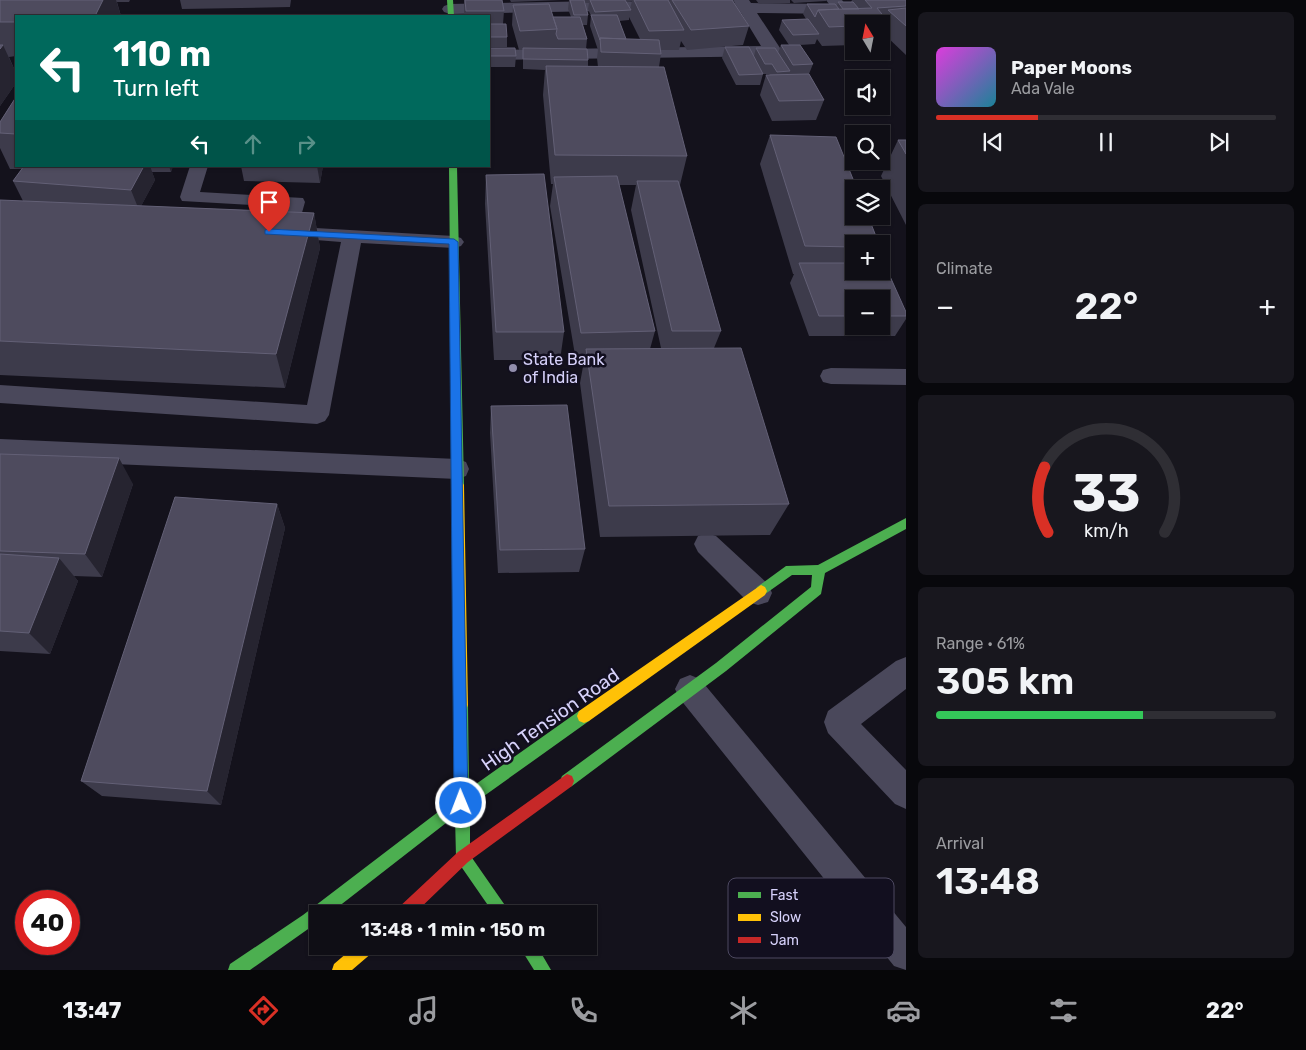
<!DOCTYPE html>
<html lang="en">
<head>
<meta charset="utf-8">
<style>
  :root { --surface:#0f0e15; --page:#18171e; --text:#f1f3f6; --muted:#9b9ca0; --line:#2f2e34; --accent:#d93025 }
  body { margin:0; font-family:Rubik,sans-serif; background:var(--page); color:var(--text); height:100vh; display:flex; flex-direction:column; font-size:19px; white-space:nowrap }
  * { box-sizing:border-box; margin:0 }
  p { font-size:16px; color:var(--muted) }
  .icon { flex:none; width:28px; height:28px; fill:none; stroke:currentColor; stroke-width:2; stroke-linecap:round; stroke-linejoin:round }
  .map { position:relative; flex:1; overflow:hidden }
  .panel { display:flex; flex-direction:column; gap:12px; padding:12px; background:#08080c; width:400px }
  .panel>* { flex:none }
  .guide { position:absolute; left:15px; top:15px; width:475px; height:152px; border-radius:0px; box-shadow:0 1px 4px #0004,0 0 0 1px var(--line); background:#00695c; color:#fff; overflow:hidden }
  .needle { width:32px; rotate:350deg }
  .tools { position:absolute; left:845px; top:15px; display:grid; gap:10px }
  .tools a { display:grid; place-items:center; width:45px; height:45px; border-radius:0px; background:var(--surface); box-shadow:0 1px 4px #0004,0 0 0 1px var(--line); font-size:25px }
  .speed { position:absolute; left:15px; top:890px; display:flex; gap:10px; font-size:25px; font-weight:700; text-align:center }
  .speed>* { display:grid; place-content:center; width:65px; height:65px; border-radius:50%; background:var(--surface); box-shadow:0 1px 4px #0004,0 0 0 1px var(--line); line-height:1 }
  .speed .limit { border:8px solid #d22; background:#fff; color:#111 }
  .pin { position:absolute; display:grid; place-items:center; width:42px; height:42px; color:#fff; margin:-51px -21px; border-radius:50% 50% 50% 0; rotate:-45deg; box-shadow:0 0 5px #0007 }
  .pin .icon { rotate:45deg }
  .me { position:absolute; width:55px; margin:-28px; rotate:359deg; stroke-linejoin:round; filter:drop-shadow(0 0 4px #0008) }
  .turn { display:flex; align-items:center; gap:18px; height:105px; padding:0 15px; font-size:22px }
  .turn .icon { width:65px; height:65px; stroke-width:2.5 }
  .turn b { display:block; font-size:35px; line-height:42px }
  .lanes { display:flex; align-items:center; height:48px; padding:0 15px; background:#0003; justify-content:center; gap:25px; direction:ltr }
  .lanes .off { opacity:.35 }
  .big { font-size:38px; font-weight:600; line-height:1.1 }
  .panel .card { flex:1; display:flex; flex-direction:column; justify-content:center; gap:8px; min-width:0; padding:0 18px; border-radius:8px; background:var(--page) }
  .panel .dial { align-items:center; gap:0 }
  .dial svg { height:130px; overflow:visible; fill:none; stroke:var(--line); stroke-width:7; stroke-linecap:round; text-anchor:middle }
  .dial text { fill:var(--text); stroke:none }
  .song { display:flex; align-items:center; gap:15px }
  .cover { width:60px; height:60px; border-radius:8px; background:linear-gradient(135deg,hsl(300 70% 55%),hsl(190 70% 35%)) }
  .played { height:5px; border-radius:2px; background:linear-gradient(90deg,var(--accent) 30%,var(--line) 30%) }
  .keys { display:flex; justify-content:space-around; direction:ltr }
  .heat { display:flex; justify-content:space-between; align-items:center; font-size:28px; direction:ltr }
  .charge { height:8px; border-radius:4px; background:linear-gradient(90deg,#34c759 61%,var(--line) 0) }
  .trip { position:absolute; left:309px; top:905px; width:288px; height:50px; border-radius:0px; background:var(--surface); box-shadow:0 1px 4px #0004,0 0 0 1px var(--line); font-weight:600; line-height:50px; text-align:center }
  .tabs { display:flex; height:80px; justify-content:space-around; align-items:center; background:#060608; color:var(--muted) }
  .tabs .icon { width:35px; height:35px }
  .tabs .active { color:var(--accent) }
  .tabs b { font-size:22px; color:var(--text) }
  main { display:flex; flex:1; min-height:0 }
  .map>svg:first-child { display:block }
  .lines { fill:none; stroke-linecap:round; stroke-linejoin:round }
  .lane { fill:#4a485b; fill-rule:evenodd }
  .street { fill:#4a485b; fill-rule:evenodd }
  .fast { fill:#4caf50; fill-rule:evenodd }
  .slow { fill:#ffc107; fill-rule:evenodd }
  .jam { fill:#c62828; fill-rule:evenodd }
  .wall { fill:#3d3b4b; fill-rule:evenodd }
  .shaded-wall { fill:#262430 }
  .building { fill:#4e4b5e; stroke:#636076 }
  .route { fill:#1a73e8; stroke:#114b97 }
  .poi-dot { fill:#928eac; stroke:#120f1f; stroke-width:2 }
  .labels { text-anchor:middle; stroke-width:5; stroke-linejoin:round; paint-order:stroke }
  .poi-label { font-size:16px; fill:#d6d1fa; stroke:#120f1f; text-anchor:start }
  .near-street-label { font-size:19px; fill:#d6d1fa; stroke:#120f1f }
  .key { fill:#120f1f; stroke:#4d4961; stroke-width:1 }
  .key-label { font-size:14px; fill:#d6d1fa }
</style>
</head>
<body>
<main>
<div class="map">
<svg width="906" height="970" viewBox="0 0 906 970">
  <rect width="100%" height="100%" fill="#14121c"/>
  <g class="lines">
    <path class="lane" d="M190 166H208L200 192 303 198 305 202 298 227 454 236 461 238 464 242 461 246 454 248 361 243 329 415 325 421 317 424 0 403V385L307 405 341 242 278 237 275 233 279 228 285 207 182 201 180 197Z
      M831 368 906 369V385L831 384 823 382 820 376 823 370Z
      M0 439 457 459 466 462 469 469 466 476 457 479 0 459Z
      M707 533 716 536 768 584 772 593 768 602 758 605 748 602 698 552 694 544 698 536Z
      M906 657V689L861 724 906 770V809L895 804 828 733 824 722 828 711 896 661Z
      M690 675 700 679 906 927V970L894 966 680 699 675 689 680 679Z"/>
    <path class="street" d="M733 0H749L751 3 829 4 826 0H842L849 9 847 12 841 14 757 13 782 51 779 55 773 56 489 60V50L761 46 741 13 603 11 450 14 444 12 442 9 444 6 450 4 603 1 735 3Z"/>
    <path class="fast" d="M447 0H453L454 16H448Z
      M449 166H457L464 485 462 488H454L452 485Z
      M906 518V529L825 573 821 594 726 671 572 786 567 788 562 786 560 781 562 776 716 663 811 587 812 575H792L761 597 757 595 755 591 757 587 786 566 818 565Z
      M461 698 466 700 468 705 469 789 579 711 584 709 589 711 591 716 589 721 470 806V855L511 914H494L458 862 456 857 455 816 329 914H318V922L250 970H228L230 964 303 915 455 799 454 705 456 700Z
      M519 946H537L551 970H534Z"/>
    <path class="slow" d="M458 480 462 482 464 485 468 705 466 710 461 712 456 710 454 705 452 485 454 482Z
      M761 585 765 587 767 591 765 595 589 721 584 723 579 721 577 716 579 711Z
      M355 946H375L373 952 352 970H332L334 964Z"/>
    <path class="jam" d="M567 774 572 776 574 781 572 786 468 862 414 914H394L397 909 458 852Z"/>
  </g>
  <path class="wall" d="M0 0H130L129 2H117L121 16H16V56L9 57 16 73V83L0 106Z
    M180 0H291L290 7 182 9Z
    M464 0H502L504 11 503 24 507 37V47H489V16H464Z
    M510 0H562L511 2Z
    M569 0H736H733L749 26 743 45 687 50 681 41 679 50H661V54L659 67 687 156 680 185 721 331 714 348 789 504 770 535 600 537 580 383 584 361H576L550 206 553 184H551L543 95 545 70 523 69V50H519L512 25 513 5 553 17H571L568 9ZM632 1 630 9 626 2ZM585 3H589L588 9 591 16 590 26 598 50 597 58 598 67 588 66V60L586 49 587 39 583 25H587L588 15ZM629 17 640 39H626L619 21 629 20ZM619 185H636L631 210 661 348 650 349 655 331Z
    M756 0H790V3L759 4Z
    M791 0H826V1L794 3Z
    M852 0H906V55L885 35 881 44V24H854V45L822 46 817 39 815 44 800 45 813 64 809 74 824 100 816 120 772 121 760 95 766 75H770L769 74H763L760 85H736L722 58 725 47 754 56 756 48 778 53 781 45H789L779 30 782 20 806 19 803 14 807 4 837 6 838 2H851Z
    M489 48 516 56 515 67H489Z
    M16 97V166H173L171 172H152L155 180 141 206 314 213 320 248 285 388 0 375V200L23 201 13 181 22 169H10L0 148V122Z
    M770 135 854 244V271L906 312V319L895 336H809L790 283 794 274H793L760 164ZM854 299H881V326H854Z
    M898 140H906V225L881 176Z
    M241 166H323L320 183 244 181Z
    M486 175 564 332 560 360H494L485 204Z
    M491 406 585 549 579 572 498 573 490 433Z
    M0 454 133 484 102 577 74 576 78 581 50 654 0 651Z
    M277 504 285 528 221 805 102 796 81 781Z"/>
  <path class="shaded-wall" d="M103 0H116L121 16H95Z
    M3 45 16 73V83L0 106V49Z
    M144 166H150L155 180 139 210 131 190Z
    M169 166H173L171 172Z
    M317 166H323L320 183Z
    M314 213 320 248 285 388 276 354Z
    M119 458 133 484 102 577 85 554Z
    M277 504 285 528 221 805 207 791Z
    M59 558 78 581 50 654 29 633Z"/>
  <path class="building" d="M0 0H103L95 16H16V22H0Z
    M465 0H502L504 11H466Z
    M570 0H584L588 15H574Z
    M590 0H625L631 10 595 12Z
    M634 0H668L684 30 649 31Z
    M672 0H732L749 26 691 30Z
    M865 0H906V6L877 8 890 24H854V26L829 27 818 10 872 8Z
    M838 2H853L859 9H843Z
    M549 4 557 29 520 31 513 5Z
    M807 4H835L839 9 818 10 815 17Z
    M906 8V26L888 10Z
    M591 15H617L626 39 600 38V40Z
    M553 17H580L587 39H558L556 34 557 29Z
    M808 19 819 34 793 35 782 20Z
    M489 24H506L507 37H489Z
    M600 38 659 40 661 54 601 52Z
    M0 45H3L0 49Z
    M781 45H800L813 64 793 65Z
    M725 47H749L763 74 739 75Z
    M489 48H515L516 56H489Z
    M523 48 587 49 588 60 523 59Z
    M756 48H775L790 71 777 72 772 64H765Z
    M546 66 664 67 687 156 555 155Z
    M809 74 824 100 779 101 766 75Z
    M16 97V134L0 133V122Z
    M770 135 836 137 857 189H854V216H868L879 244H854V247L805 246Z
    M898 140H906V154Z
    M24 166H144L131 190 13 181Z
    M544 174 564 332H496L486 175Z
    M617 176 655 331 581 333 554 177Z
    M637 181H678L721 331H672Z
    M0 200 314 213 276 354 0 341Z
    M799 263H854V271H881V263H884L906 312V316H881V299H854V316H819Z
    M741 348 789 504 609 506 586 349Z
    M567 405 585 549 500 550 491 406Z
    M0 454 119 458 85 554 0 551Z
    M175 497 277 504 207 791 81 781Z
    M0 554 59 558 29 633 0 631Z"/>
  <path class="route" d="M269 229 454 239 458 242 468 803 466 808 461 810 456 808 454 803 449 244 265 234V230Z"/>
  <circle class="poi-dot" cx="513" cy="368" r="5"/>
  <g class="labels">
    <g class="poi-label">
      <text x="523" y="365">State Bank<tspan x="523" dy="18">of India</tspan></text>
    </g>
    <g class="near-street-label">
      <text transform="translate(550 719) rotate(-35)" y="7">High Tension Road</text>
    </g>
  </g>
  <rect x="728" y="878" width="166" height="80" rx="8" class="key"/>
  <rect x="738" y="892" width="23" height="6" fill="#4caf50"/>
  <rect x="738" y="914" width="23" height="7" fill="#ffc107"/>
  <rect x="738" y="937" width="23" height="6" fill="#c62828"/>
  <g class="key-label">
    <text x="770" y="900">Fast</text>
    <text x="770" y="922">Slow</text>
    <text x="770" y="945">Jam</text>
  </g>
</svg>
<div class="tools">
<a><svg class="needle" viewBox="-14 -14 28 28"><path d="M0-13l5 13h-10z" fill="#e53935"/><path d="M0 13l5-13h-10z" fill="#9b9ca0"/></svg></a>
<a><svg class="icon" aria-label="sound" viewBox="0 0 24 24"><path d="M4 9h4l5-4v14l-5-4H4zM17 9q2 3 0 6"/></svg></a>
<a><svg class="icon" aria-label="search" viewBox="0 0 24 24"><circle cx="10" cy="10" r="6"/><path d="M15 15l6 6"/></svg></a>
<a><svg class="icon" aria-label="layers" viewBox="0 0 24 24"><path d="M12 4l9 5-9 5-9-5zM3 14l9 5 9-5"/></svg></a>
<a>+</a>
<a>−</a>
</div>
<div class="speed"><div class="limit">40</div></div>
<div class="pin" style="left:269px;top:232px;background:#d93025"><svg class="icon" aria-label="arrive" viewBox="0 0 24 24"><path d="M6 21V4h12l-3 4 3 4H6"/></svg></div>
<svg class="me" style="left:461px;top:803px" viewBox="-20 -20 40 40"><circle r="17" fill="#1a73e8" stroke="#fff" stroke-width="3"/><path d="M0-11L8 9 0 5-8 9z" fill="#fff"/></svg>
<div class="trip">13:48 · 1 min · 150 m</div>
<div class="guide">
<div class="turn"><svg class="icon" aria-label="left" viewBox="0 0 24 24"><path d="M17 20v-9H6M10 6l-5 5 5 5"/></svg><div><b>110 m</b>Turn left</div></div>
<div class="lanes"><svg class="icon" aria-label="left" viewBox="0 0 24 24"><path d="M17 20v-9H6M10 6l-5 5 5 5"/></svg><svg class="icon off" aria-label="ahead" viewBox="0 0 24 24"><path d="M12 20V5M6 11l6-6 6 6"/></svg><svg class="icon off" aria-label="right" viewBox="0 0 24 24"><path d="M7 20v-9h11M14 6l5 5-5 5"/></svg></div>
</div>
</div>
<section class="panel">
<div class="card">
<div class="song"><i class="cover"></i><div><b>Paper Moons</b><p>Ada Vale</p></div></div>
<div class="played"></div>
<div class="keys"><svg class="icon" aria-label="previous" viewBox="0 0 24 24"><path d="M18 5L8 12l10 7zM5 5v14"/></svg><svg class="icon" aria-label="pause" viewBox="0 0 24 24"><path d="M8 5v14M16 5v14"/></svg><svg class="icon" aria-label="next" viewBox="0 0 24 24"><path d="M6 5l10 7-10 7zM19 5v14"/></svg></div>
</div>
<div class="card"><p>Climate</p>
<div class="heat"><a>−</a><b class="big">22°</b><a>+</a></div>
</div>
<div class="card dial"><svg viewBox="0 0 100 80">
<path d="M14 69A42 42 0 1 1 86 69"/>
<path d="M14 69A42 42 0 0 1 12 29" stroke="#d93025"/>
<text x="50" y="56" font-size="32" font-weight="700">33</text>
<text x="50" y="72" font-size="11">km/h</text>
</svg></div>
<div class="card"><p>Range · 61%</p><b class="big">305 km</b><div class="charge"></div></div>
<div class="card"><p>Arrival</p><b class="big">13:48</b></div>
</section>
</main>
<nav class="tabs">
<b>13:47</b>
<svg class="icon active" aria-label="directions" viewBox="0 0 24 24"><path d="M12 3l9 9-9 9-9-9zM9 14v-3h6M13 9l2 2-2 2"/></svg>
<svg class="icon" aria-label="music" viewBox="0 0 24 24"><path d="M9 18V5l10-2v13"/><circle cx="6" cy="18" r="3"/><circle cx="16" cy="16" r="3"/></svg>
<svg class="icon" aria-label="phone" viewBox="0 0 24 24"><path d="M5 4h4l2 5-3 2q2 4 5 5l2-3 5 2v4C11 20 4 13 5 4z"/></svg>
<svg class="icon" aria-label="climate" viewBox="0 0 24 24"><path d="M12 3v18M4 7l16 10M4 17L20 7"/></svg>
<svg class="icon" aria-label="car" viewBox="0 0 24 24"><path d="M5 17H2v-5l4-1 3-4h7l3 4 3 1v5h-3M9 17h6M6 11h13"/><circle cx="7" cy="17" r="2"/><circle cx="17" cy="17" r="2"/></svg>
<svg class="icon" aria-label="filters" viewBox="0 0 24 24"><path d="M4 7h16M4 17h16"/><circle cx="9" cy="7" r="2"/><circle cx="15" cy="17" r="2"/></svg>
<b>22°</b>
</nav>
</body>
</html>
